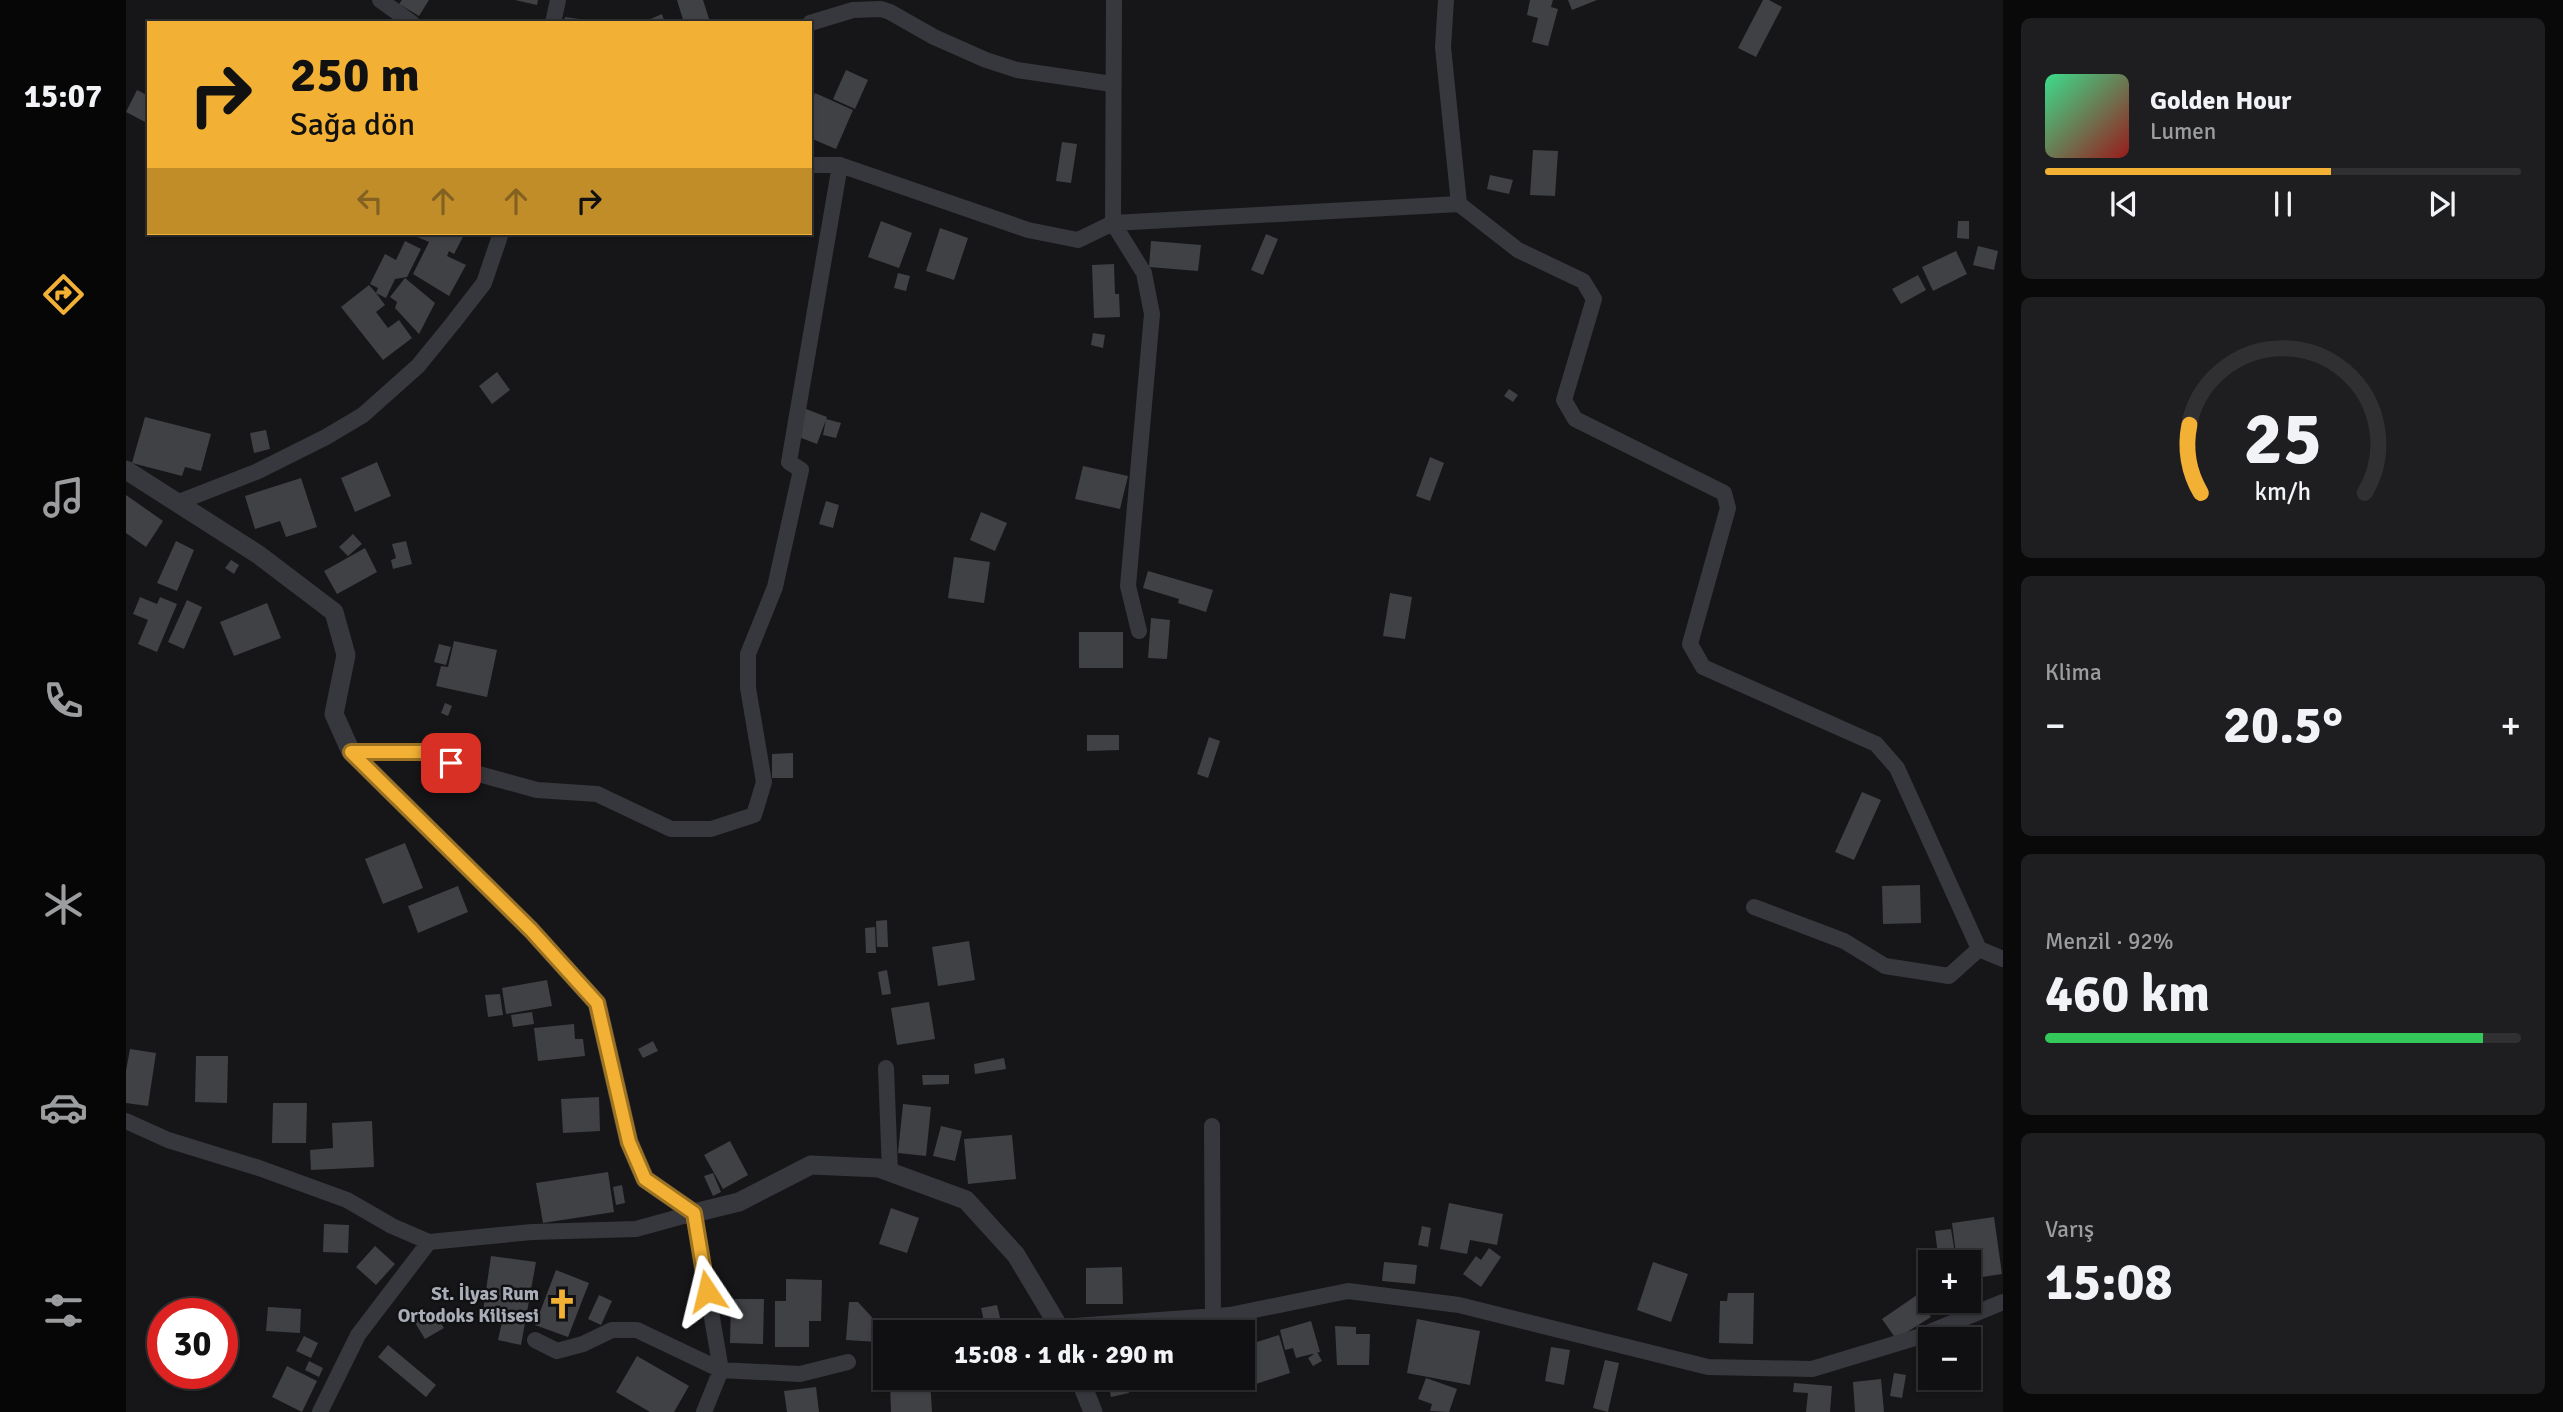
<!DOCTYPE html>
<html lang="tr">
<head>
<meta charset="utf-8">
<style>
  :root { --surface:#101012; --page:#1e1e20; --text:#f1f3f6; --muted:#9c9d9f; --line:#303032; --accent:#f2b134 }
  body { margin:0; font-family:Signika,sans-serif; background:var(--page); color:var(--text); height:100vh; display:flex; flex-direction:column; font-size:26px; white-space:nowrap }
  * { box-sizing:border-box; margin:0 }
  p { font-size:23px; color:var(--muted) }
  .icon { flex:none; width:38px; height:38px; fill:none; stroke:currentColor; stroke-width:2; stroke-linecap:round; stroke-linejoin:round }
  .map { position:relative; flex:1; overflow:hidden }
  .panel { display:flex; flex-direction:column; gap:18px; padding:18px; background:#09090a; width:560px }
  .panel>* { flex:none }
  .banner { position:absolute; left:21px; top:21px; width:665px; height:214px; border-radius:0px; box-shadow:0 2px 5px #0004,0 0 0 2px var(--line); background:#f2b134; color:#111; overflow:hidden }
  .fabs { position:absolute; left:1792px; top:1250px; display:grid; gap:14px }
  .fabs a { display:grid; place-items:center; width:63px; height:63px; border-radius:0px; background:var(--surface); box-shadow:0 2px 5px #0004,0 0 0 2px var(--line); font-size:35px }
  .speed { position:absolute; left:21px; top:1298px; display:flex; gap:14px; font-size:35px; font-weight:700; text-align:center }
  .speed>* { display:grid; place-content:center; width:91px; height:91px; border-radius:50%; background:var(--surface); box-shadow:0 2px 5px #0004,0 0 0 2px var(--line); line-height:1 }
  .speed .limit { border:10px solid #d22; background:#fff; color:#111 }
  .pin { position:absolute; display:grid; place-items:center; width:60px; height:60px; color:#fff; margin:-30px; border-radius:14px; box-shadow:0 4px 10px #0006 }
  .me { position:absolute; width:77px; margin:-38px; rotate:350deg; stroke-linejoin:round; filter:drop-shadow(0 0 5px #0008) }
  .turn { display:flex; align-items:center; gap:24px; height:147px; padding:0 28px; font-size:32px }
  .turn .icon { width:91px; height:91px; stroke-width:2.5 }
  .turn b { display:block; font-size:49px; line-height:60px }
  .lanes { display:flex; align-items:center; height:66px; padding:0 28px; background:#0003; justify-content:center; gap:35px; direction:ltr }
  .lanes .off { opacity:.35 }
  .big { font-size:52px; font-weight:800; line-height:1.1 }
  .panel .card { flex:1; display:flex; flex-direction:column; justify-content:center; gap:10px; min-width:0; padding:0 24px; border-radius:10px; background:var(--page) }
  .panel .dial { align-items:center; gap:0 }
  .dial svg { height:182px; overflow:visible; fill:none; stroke:var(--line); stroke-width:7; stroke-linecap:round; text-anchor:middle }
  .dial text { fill:var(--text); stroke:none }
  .song { display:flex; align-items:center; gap:21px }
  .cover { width:84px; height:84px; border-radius:10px; background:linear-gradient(135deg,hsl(150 70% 55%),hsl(0 70% 35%)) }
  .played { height:7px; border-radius:4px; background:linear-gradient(90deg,var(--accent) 60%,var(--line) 60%) }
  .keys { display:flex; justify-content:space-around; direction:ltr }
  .heat { display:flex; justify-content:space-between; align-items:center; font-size:38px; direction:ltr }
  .charge { height:10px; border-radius:5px; background:linear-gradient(90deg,#34c759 92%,var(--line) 0) }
  .trip { position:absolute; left:747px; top:1320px; width:382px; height:70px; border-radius:0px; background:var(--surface); box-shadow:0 2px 5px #0004,0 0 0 2px var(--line); font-weight:800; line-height:70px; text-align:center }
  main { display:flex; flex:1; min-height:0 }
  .dock { display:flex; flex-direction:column; width:126px; justify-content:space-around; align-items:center; background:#060607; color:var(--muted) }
  .dock .icon { width:49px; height:49px }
  .dock .current { color:var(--accent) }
  .dock b { font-size:32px; color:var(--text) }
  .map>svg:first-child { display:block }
  .building { fill:#404145 }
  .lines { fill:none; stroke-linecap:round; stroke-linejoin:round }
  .minor { stroke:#37383d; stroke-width:16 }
  .tertiary { stroke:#37383d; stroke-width:19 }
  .route-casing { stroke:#9d7322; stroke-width:18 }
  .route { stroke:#f2b134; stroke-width:12 }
  .labels { text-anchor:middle; stroke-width:5; stroke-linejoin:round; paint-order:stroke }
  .poi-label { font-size:19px; font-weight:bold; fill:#a8adb8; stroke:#111113; text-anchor:end }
</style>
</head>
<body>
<main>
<nav class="dock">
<b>15:07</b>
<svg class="icon current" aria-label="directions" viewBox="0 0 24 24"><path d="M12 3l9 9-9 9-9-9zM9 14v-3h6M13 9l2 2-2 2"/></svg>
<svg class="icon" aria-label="music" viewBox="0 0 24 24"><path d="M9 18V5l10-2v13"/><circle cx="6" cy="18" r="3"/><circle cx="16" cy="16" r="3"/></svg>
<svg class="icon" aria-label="phone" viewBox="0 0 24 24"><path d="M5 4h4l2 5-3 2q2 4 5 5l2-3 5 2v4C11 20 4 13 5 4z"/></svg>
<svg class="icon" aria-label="climate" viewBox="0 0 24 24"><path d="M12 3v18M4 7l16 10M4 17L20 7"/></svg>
<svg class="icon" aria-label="car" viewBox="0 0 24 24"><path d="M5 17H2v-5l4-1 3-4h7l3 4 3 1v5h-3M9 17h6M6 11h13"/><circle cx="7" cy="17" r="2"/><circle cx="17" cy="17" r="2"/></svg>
<svg class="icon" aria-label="filters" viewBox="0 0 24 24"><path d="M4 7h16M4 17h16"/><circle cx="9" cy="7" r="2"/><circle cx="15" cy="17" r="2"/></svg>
</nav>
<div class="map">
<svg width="1877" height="1412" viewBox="0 0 1877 1412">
  <rect width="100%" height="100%" fill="#161618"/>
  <path class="building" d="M276 0H303L293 16 273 4Z
    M389 0H412L411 5Z
    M551 0H577L584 22 558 23Z
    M1404 0H1427L1425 7 1432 9 1422 46 1406 42 1412 18 1401 15Z
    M1442 0H1471L1446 10Z
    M1637 0H1643L1656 7 1630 57 1612 48Z
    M536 14 539 23H515Z
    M439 17 468 21V23H438Z
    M720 70 742 80 729 109 707 99Z
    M11 90 23 96V124L0 112Z
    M689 93 727 110 710 149 684 138V104Z
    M936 142 951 144 945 183 930 181Z
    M1407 150 1432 151 1429 196 1404 195Z
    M1364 175 1387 180 1383 194 1361 189Z
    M755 221 786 233 773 268 742 257Z
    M1832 221H1843V239L1831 238Z
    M814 228 842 238 828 280 800 271Z
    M282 233H339L328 254 323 251 321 256 340 265 323 296 287 274 303 242Z
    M1140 234 1152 239 1137 275 1125 270Z
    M279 241 295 249 281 277 269 279 260 298 250 293 259 305 250 312 262 328 273 320 286 338 257 360 215 307 243 285 250 293 252 288 244 284 259 254 270 260Z
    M1025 241 1075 245 1072 271 1023 267Z
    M1852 246 1872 251 1868 270 1847 265Z
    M1830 251 1841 274 1807 291 1796 267Z
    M988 264 989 294H993L994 317 968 318 966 265Z
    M772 273 784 276 780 291 768 288Z
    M1792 275 1800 290 1775 304 1766 289Z
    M279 278 309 303 293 334 269 308 271 302 264 297Z
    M967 333 979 335 977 348 965 345Z
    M371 372 384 390 366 404 353 386Z
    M1383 389 1392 395 1387 402 1378 396Z
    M680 409 701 417 691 444 670 436Z
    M19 417 85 434 75 471 59 467 56 476 6 463Z
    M700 419 715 423 710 438 697 435Z
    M140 430 144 449 128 453 124 433Z
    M1304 457 1318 463 1304 501 1290 496Z
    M251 462 265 496 229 512 215 478Z
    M957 466 1002 476 994 509 949 499Z
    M175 478 191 527 160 537 154 521 129 529 119 496Z
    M0 495 37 521 20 547 0 533Z
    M700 501 713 505 707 528 693 524Z
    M855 512 881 523 869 551 844 540Z
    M227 534 236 544 222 556 213 547Z
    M50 541 68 550 51 591 31 583Z
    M280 541 286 564 267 569 265 560 270 558 266 544Z
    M239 548 251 572 211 594 198 571Z
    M828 557 864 562 858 603 822 598Z
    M105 560 113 565 108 574 99 568Z
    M1022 571 1087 590 1080 612 1052 603 1053 599 1017 588Z
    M1264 593 1286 597 1279 639 1257 636Z
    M14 597 31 604 34 597 51 604 31 652 12 644 22 620 7 614Z
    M61 600 76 607 58 649 42 642Z
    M141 603 155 638 108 656 94 622Z
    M1025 618 1044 620 1041 659 1022 658Z
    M953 632H997V668H953Z
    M328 641 371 650 361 697 310 686 315 666 322 667Z
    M313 644 325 647 320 665 308 662Z
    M319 703 326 706 322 716 315 713Z
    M961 735H993V750L961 751Z
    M1083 737 1094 741 1082 778 1071 774Z
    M667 753V778H646V754Z
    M1736 792 1755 800 1728 860 1709 852Z
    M279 843 297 888 257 904 239 859Z
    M1794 885 1795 923 1757 924 1756 886Z
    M332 886 342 912 292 933 282 906Z
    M761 920 762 947H751L750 921Z
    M749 927 750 953H740L739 928Z
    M843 941 849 980 812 986 806 947Z
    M761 970 765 994 756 995 752 972Z
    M421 980 426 1006 380 1014 376 988Z
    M374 994 377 1015 362 1017 359 995Z
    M803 1002 809 1039 771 1045 765 1008Z
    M406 1012 408 1024 387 1027 385 1015Z
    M448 1024 449 1039H457L459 1056 412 1061 408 1028Z
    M527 1041 532 1051 517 1058 512 1049Z
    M4 1049 30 1053 22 1106 0 1103V1071Z
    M70 1056H102L101 1103 69 1102Z
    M878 1058 880 1069 849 1074 848 1064Z
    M796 1075H823V1084L797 1085Z
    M473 1097 474 1131 437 1133 435 1099Z
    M147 1103H181L180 1143H146Z
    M777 1104 805 1107 800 1156 772 1153Z
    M246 1121 248 1167 185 1170 184 1150 207 1148 206 1123Z
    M815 1126 836 1131 829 1161 807 1156Z
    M886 1135 890 1179 842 1184 838 1139Z
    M604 1141 622 1175 597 1189 578 1155Z
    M482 1172 488 1212 417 1223 410 1183Z
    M587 1173 595 1192 587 1196 578 1176Z
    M496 1185 499 1203 490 1205 487 1187Z
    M1323 1203 1377 1214 1371 1245 1344 1240 1341 1254 1314 1249Z
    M765 1208 793 1218 781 1253 753 1244Z
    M1868 1217 1876 1274 1843 1279V1262H1831L1826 1223Z
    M198 1224 223 1225 222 1253 197 1252Z
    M1296 1226 1305 1228 1302 1247 1292 1245Z
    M1825 1229 1829 1253 1812 1255 1809 1231Z
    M249 1246 269 1264 250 1285 230 1267Z
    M1363 1248 1375 1257 1355 1287 1337 1274 1350 1256 1355 1260Z
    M365 1256 410 1262 395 1345 372 1340 378 1313 357 1311Z
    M1258 1262 1291 1265 1289 1284 1256 1281Z
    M1527 1262 1562 1274 1545 1322 1511 1310Z
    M996 1267 997 1304H960V1268Z
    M430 1270 463 1283 442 1337 409 1325Z
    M660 1279 696 1280 695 1321H683V1347H649V1301H660Z
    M1602 1293H1628L1627 1344 1593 1343 1594 1301H1601Z
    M473 1295 486 1301 475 1325 462 1319Z
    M1791 1295 1805 1317 1770 1339 1756 1319Z
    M605 1299H638L637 1344 604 1343Z
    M723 1302H732L753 1325 752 1342 720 1340Z
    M871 1305 875 1322 859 1326 855 1308Z
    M142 1307 175 1309 174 1333 140 1331Z
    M306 1310 318 1328 299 1339 288 1321Z
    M1291 1319 1354 1331 1344 1385 1281 1373Z
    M1185 1321 1194 1352 1170 1358 1167 1348 1159 1350 1154 1330Z
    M1209 1326 1230 1327V1334H1244L1243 1365H1211Z
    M1153 1335 1164 1373 1130 1384 1118 1346Z
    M178 1336 192 1343 185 1358 170 1351Z
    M262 1345 310 1385 300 1397 252 1357Z
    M1425 1347 1444 1350 1438 1385 1419 1381Z
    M1191 1352 1196 1361 1187 1366 1182 1358Z
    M511 1356 563 1386 548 1412H524L490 1392Z
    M1479 1360 1493 1363 1482 1412 1467 1408Z
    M183 1361 197 1368 193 1377 179 1370Z
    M161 1366 191 1381 176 1412 146 1397Z
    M1768 1373 1780 1375 1776 1398 1764 1396Z
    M971 1377H1020V1378L1000 1383 1003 1393 985 1397 982 1381 972 1383Z
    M1300 1378 1331 1389 1323 1412 1304 1411 1306 1404 1292 1399Z
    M1755 1379 1758 1412H1729L1727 1382Z
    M804 1380 806 1412H765L764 1383Z
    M1668 1383 1706 1386 1704 1412H1680L1682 1393 1667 1392Z
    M690 1387 693 1412H661L658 1391Z"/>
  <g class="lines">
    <path class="minor" d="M254 0 286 23
      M988 0 987 223 1018 273 1026 314 1002 586 1013 631
      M1320 0 1317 47 1333 204
      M427 23 432 0
      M684 23 727 10 755 9 764 12 808 37 860 60 891 70 986 84
      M684 165H714L902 230 952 240 987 223 1333 204 1392 250 1457 281 1468 299 1438 400 1449 419 1598 493 1602 508 1564 644 1577 667 1750 744 1771 768 1853 949 1877 959
      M53 502 130 472 200 437 237 415 292 366 327 323 358 283 375 233
      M225 752H301L349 773 411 790 471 794 545 829H585L628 815 638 782 622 688V654L649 587 675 470 663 462 714 165
      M1628 907 1718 941 1759 966 1823 976 1853 949
      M760 1068 764 1172
      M0 1121 42 1140 133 1168 221 1200 266 1226 303 1242 406 1232 510 1229 568 1213 595 1370 578 1412
      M1086 1126 1087 1317
      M934 1327 1104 1315 1222 1291 1333 1305 1582 1367 1686 1369 1792 1337 1877 1302
      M409 1340 431 1351 457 1344 486 1330H511L595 1370 674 1374 722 1362
      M194 1412 232 1335 303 1242"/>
    <path class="tertiary" d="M0 470 133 555 208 612 220 655 208 714 225 752 405 930 471 1003 503 1142 519 1179 568 1213 613 1202 685 1165 753 1168 840 1200 890 1255 936 1332
      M953 1377 967 1412"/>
  </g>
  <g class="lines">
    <g class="route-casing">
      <path id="route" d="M325 763 300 752H225L405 930 471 1003 503 1142 519 1179 568 1213 581 1291"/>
    </g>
    <use href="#route" class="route"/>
  </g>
  <defs>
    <g id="church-bare" transform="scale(2.415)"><path d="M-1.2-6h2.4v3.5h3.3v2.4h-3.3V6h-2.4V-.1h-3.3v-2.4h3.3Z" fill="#f2b134" stroke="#111113" stroke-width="2.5" paint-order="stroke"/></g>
  </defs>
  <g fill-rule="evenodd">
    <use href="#church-bare" x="436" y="1304"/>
  </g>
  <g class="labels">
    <g class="poi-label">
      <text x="413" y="1300">St. İlyas Rum<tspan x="413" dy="22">Ortodoks Kilisesi</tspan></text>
    </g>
  </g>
</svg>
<div class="fabs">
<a>+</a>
<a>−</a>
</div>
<div class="speed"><div class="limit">30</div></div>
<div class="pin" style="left:325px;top:763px;background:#d93025"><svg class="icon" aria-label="arrive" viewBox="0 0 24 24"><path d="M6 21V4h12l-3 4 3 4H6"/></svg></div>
<svg class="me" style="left:581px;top:1291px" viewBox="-20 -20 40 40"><path d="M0-17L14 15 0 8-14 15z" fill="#f2b134" stroke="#fff" stroke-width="4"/></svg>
<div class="trip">15:08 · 1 dk · 290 m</div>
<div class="banner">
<div class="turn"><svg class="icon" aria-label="right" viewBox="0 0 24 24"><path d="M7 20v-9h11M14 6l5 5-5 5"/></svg><div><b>250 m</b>Sağa dön</div></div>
<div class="lanes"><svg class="icon off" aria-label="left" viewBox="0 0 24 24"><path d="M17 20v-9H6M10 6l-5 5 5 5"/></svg><svg class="icon off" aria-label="ahead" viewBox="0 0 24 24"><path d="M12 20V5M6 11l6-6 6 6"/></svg><svg class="icon off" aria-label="ahead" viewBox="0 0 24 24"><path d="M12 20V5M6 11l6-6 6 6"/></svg><svg class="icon" aria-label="right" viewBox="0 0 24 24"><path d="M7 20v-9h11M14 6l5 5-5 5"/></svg></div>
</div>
</div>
<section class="panel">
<div class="card">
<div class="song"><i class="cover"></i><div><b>Golden Hour</b><p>Lumen</p></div></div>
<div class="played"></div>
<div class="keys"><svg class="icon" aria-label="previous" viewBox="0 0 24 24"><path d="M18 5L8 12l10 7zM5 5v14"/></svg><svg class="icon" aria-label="pause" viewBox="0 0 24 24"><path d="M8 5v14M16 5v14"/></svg><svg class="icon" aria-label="next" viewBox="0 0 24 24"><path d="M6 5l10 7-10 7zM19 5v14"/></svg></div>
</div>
<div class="card dial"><svg viewBox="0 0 100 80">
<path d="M14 69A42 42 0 1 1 86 69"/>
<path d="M14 69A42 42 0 0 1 9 39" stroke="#f2b134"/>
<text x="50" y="56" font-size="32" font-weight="700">25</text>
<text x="50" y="72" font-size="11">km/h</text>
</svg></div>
<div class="card"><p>Klima</p>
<div class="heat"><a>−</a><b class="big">20.5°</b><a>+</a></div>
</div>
<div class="card"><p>Menzil · 92%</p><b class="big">460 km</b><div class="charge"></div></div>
<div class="card"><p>Varış</p><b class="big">15:08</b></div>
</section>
</main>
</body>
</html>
